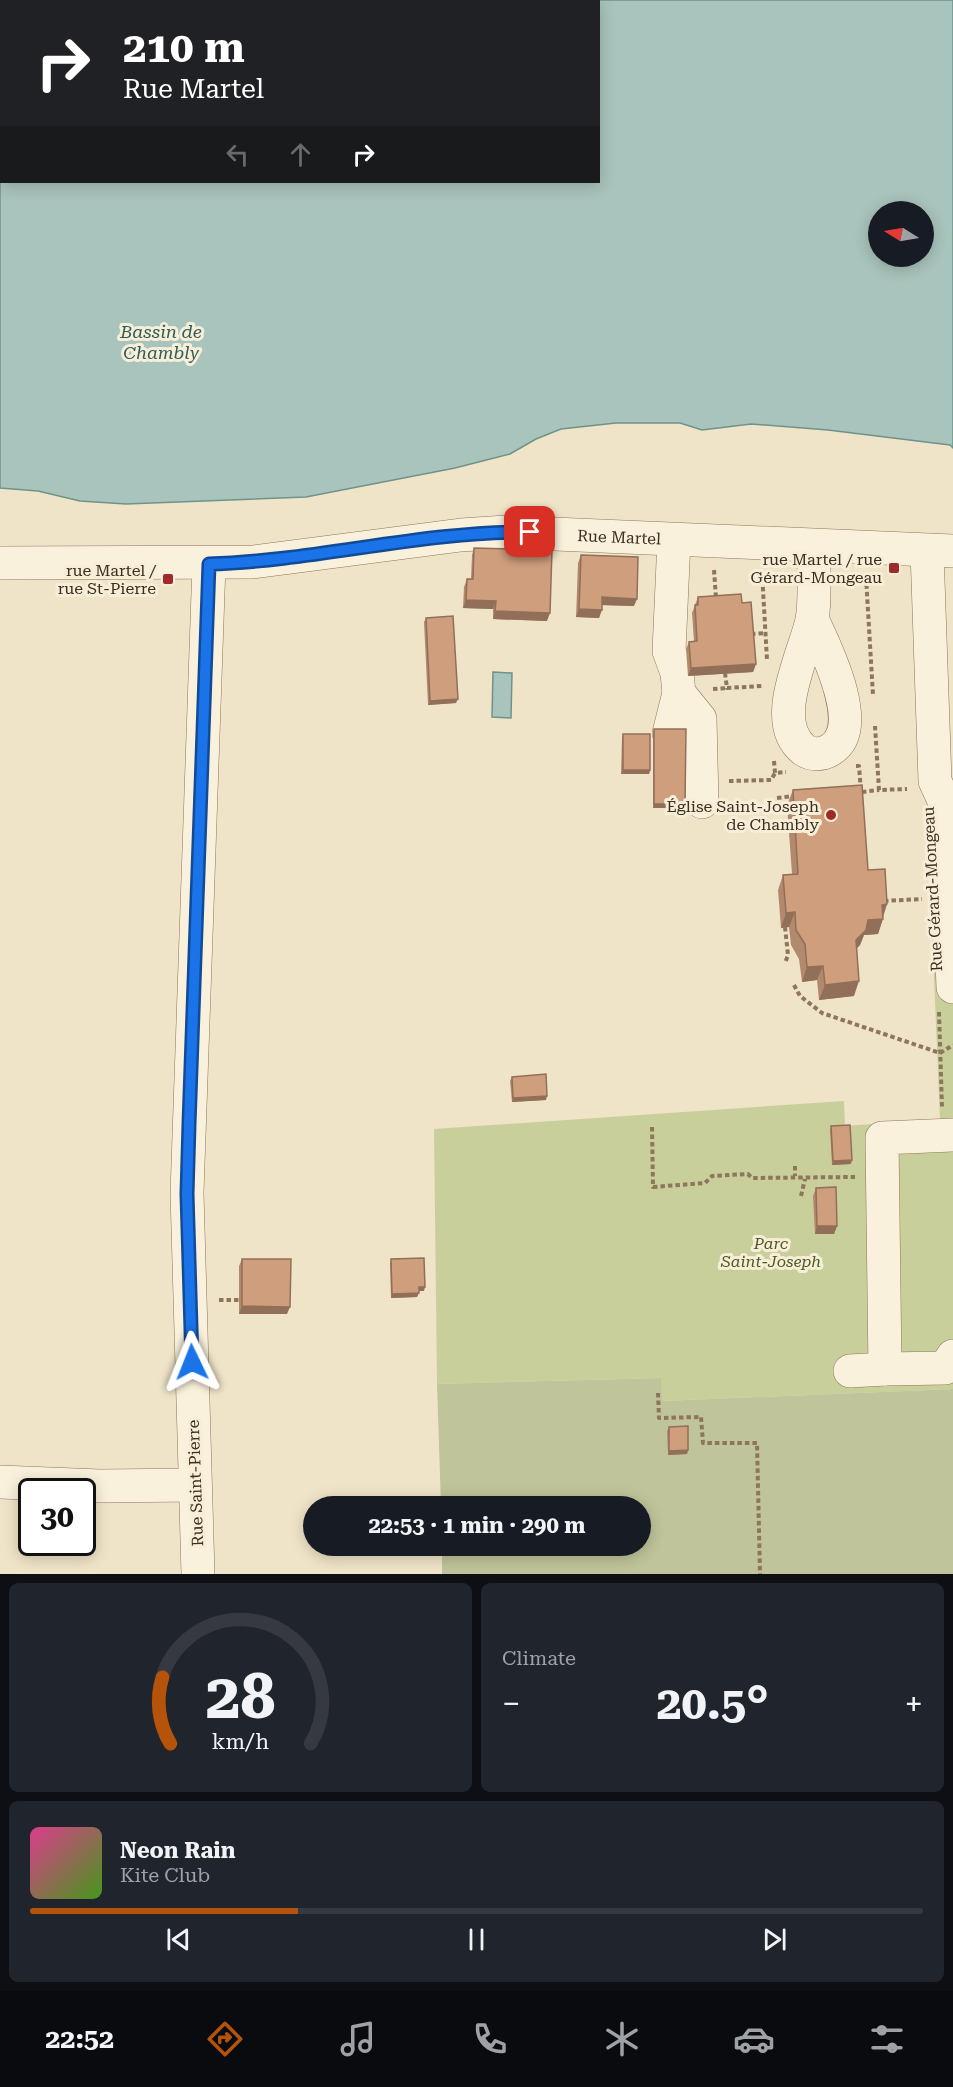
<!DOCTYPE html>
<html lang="en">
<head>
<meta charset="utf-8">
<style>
  :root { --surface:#171b24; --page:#20242c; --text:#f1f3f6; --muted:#9ea1a6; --line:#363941; --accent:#b45309 }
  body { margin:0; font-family:"Roboto Serif",serif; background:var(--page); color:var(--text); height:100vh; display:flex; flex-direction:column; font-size:22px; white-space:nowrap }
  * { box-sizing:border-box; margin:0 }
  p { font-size:20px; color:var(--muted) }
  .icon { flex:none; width:33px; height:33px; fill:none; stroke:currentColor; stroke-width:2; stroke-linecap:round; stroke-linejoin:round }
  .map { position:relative; height:1574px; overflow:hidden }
  .panel { display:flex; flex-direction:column; gap:9px; padding:9px; background:#0d0f14; flex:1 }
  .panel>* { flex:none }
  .guide { position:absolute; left:0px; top:0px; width:600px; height:183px; box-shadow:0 3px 15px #0003; background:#202124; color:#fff; overflow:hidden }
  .needle { width:39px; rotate:281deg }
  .tools { position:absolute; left:868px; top:201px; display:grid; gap:12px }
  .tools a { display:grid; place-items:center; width:66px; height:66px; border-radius:50%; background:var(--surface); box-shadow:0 3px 15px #0003; font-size:30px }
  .speed { position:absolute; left:18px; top:1478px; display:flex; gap:12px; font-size:30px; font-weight:700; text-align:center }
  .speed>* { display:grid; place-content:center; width:78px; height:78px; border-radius:50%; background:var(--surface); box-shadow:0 3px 15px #0003; line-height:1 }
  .speed .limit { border:3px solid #111; border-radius:9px; background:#fff; color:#111 }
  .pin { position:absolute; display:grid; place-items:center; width:51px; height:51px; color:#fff; margin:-26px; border-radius:12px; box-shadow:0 3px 9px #0006 }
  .me { position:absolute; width:66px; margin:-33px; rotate:358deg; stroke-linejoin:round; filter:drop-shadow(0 0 4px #0008) }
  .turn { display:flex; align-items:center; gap:21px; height:126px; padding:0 24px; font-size:27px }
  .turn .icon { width:78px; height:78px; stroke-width:2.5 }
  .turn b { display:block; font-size:42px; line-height:51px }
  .lanes { display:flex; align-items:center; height:57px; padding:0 24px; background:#0003; justify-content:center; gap:30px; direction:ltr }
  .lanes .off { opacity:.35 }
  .big { font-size:45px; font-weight:700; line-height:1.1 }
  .panel .widget { flex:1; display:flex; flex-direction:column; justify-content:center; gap:9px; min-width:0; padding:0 21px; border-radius:9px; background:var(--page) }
  .panel .dial { align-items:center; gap:0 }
  .dial svg { height:156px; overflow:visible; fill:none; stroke:var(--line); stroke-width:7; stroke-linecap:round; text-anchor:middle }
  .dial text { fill:var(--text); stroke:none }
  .song { display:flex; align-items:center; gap:18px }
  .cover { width:72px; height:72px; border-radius:9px; background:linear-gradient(135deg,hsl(330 70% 55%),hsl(100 70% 35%)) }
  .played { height:6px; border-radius:3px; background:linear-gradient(90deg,var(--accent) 30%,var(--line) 30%) }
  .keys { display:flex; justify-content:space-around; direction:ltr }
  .heat { display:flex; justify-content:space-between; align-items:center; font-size:33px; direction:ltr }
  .panel .tiles { flex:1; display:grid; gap:9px; grid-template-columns:1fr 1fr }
  .widget:last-child { grid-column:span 2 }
  .trip { position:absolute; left:303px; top:1496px; width:348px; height:60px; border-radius:30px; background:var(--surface); box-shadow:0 3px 15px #0003; font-weight:700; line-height:60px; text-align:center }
  .tabs { display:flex; height:96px; justify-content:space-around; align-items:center; background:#090b0e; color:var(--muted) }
  .tabs .icon { width:42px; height:42px }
  .tabs .current { color:var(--accent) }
  .tabs b { font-size:27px; color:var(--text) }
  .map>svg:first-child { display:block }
  .green { fill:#c9cf9b }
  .cemetery { fill:#bfc49a }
  .water { fill:#a9c4bc; stroke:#6f938a; stroke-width:1.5; fill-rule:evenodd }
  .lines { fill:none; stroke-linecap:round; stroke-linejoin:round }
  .minor-casing { stroke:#8d765c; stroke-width:34 }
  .path { stroke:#8d765c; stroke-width:4; stroke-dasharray:4.5 3; stroke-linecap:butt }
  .minor { stroke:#faf1dc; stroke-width:33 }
  .wall { fill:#b2896c }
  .shaded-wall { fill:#916f58 }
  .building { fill:#cf9f7d; stroke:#916f58; stroke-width:1.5 }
  .route-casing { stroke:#114b97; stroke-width:15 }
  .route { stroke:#1a73e8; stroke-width:10 }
  .poi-dot { fill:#9e2a2b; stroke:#f7eed8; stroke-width:2 }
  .labels { text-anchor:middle; stroke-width:6; stroke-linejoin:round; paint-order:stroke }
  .street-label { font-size:16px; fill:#3d2e20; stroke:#f7eed8 }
  .poi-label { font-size:16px; fill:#3d2e20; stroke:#f7eed8; text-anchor:end }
  .park-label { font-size:16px; font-style:italic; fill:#4d5a26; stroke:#f7eed8 }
  .water-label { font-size:18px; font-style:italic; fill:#2f5d5a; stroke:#f7eed8 }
</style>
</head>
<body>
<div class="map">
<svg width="953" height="1574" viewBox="0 0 953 1574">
  <rect width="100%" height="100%" fill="#f0e4c8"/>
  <path class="green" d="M953 788V1389L662 1401 660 1378 437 1384 434 1129 844 1101 845 1126 940 1119 926 789Z"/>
  <path class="cemetery" d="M661 1378 662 1401 953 1389V1574H442V1545H640V1506H441L437 1384Z"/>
  <path class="water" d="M0 0H953V448L950 445 828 430 751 424 702 430 680 423H616L561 429 536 439 510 454 455 468 306 497 126 504 80 501 38 491 0 488ZM2 2H598V182H2ZM879 212H924V256H879Z
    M493 672 512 673 511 718 492 717Z"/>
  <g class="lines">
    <g class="minor-casing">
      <g id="minor">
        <path d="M674 540 669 651 677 673 679 693 700 719 702 802"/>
        <path d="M927 551 935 781 946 805 953 987"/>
        <path id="s1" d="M0 563 253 562 461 535 506 532 953 551"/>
        <path d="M812 619C824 645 867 729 830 750 822 755 811 755 804 750 768 722 805 653 812 620 816 597 813 570 814 547"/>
        <path d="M669 733 679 693"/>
        <path d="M953 1135 882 1138 885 1369 945 1368 953 1356"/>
        <path d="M850 1371 885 1369"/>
        <path d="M0 1482 100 1486 195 1485"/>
        <path d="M198 1574 187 1193 209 564"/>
      </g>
    </g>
    <path class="path" d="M714 570 716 598
      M762 572 767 660
      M866 577 873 695
      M751 634 765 633
      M725 673 727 688 762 686
      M713 689 727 688
      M875 726 879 790 907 789
      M774 761 775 773 786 772
      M856 766H859L861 792 879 790
      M729 781 771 780 775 773
      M777 798 794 796
      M884 901 922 899
      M785 927 788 955 785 963
      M794 985 800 996 822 1013 940 1053 953 1045
      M939 1012 942 1107
      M652 1127 653 1187 705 1183 712 1176 748 1174 752 1178 855 1177
      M795 1166V1176
      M801 1196 805 1179
      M219 1300H239
      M658 1393 659 1418 701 1417 703 1443H757L760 1574"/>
    <use href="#minor" class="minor"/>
  </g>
  <path class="wall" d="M474 548 547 621 493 619V609L463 608 464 587 467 579H471L472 555Z
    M581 555 634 606 602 605 599 618 576 617 578 563Z
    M698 597 742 603 756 664 753 672 688 676 686 649 689 642 694 641 692 613Z
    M426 618 456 703 428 705 424 622Z
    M654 729 684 808H653V733Z
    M623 734 650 770 649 774H621L622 737Z
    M793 790 868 870 887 904 878 934 864 935 860 945 856 949 854 996 819 1000 817 980 802 982 799 959 791 945 789 927 781 928 778 890 783 875 792 874 787 805Z
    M512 1077 546 1100 512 1102 510 1081Z
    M831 1126 851 1164 832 1165 830 1130Z
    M816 1188 837 1226 834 1234H815L813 1196Z
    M242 1259 287 1314H239V1266Z
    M391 1259 424 1291H419L417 1297 391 1298 390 1263Z
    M669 1427 688 1450 687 1454 668 1455 667 1431Z"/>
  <path class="shaded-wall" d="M602 597 637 599 634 606 599 605Z
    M466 600 496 601 493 609 463 608Z
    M579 609 602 610 599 618 576 617Z
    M495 611 550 613 547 621 493 619Z
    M756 664 753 672 688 676 691 668Z
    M458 699 456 703 428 705 430 701Z
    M623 770H650L649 774H621Z
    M654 804H685L684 808H653Z
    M887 904 882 919V905Z
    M795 912 789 927 781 928 786 913Z
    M883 919 878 934 864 935 860 945 850 955 856 940 868 920Z
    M823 966 817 980 802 982 807 967Z
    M859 981 854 996 819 1000 825 985Z
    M547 1096 546 1100 512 1102 513 1098Z
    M852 1160 851 1164 832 1165 833 1161Z
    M817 1226H837L834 1234H815Z
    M419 1287H425L424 1291H417Z
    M419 1293 417 1297 391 1298 392 1294Z
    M242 1306 290 1307 287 1314H239Z
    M688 1450 687 1454 668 1455 669 1451Z"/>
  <path class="building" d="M474 548 552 550 550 613 495 611 496 601 466 600 467 579H473Z
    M581 555 638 557 637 599 602 597V610L579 609Z
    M741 594 742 603 751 602 756 664 691 668 689 642 697 641 695 605H698V597Z
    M453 616 458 699 430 701 426 618Z
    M654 729H686L685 804H654Z
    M623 734H650V770H623Z
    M862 785 868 870 885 869 887 904 882 905 883 919 868 920 866 930 856 940 859 981 825 985 823 966 807 967 805 944 796 930 795 912 786 913 783 875 798 874 793 790Z
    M546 1074 547 1096 513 1098 512 1077Z
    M850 1125 852 1160 833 1161 831 1126Z
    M836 1187 837 1226H817L816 1188Z
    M424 1258 425 1287H419V1293L392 1294 391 1259Z
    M242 1259H291L290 1307 242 1306Z
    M688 1426V1450L669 1451V1427Z"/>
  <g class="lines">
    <g class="route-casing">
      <path id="route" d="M192 1362 187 1194 189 1124 209 564C316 561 422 531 530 532"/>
    </g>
    <use href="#route" class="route"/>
  </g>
  <g class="poi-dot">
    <rect x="888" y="562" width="12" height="12" rx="3"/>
    <rect x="162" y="573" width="12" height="12" rx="3"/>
    <circle cx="831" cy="815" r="6"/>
  </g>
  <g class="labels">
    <g class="street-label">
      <text dy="6" stroke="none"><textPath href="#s1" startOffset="621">Rue Martel</textPath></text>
      <text transform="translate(932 889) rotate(-93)" y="6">Rue Gérard-Mongeau</text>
      <text transform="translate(195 1483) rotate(-92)" y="6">Rue Saint-Pierre</text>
    </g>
    <g class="poi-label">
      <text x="882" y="565">rue Martel / rue<tspan x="882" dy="18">Gérard-Mongeau</tspan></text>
      <text x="156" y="576">rue Martel /<tspan x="156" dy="18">rue St-Pierre</tspan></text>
      <text x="819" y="812">Église Saint-Joseph<tspan x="819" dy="18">de Chambly</tspan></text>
    </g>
    <g class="park-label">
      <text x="771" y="1249">Parc<tspan x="771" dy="18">Saint-Joseph</tspan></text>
    </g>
    <g class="water-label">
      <text x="161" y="338">Bassin de<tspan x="161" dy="21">Chambly</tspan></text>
    </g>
  </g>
</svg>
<div class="tools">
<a><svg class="needle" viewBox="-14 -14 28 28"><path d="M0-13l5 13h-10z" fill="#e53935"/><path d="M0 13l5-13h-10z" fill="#9ea1a6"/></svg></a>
</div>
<div class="speed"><div class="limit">30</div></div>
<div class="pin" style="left:530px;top:532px;background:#d93025"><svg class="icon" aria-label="arrive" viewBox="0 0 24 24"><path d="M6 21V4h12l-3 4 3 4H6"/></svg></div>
<svg class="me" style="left:192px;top:1362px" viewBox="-20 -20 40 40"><path d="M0-17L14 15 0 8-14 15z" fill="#1a73e8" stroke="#fff" stroke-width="4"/></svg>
<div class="trip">22:53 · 1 min · 290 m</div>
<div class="guide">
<div class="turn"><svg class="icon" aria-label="right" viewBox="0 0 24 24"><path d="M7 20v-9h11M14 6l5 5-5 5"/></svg><div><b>210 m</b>Rue Martel</div></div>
<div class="lanes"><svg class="icon off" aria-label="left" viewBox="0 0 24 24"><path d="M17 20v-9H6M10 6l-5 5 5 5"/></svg><svg class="icon off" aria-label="ahead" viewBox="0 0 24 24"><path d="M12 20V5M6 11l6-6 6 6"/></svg><svg class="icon" aria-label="right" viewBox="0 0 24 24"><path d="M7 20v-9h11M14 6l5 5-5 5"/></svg></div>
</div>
</div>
<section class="panel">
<div class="tiles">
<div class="widget dial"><svg viewBox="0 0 100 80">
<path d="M14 69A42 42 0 1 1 86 69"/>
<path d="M14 69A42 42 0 0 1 10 35" stroke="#b45309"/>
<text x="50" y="56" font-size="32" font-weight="700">28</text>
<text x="50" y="72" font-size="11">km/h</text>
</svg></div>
<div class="widget"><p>Climate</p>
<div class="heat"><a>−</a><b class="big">20.5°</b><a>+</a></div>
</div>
<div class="widget">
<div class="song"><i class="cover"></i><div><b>Neon Rain</b><p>Kite Club</p></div></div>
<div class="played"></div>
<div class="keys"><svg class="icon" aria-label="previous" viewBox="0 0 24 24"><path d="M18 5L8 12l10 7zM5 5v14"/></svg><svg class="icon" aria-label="pause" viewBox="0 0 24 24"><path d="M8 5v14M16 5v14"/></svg><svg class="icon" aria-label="next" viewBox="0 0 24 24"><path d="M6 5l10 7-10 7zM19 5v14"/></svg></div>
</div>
</div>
</section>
<nav class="tabs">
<b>22:52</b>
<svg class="icon current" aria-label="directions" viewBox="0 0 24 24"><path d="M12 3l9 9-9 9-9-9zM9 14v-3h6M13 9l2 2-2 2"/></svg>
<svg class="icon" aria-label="music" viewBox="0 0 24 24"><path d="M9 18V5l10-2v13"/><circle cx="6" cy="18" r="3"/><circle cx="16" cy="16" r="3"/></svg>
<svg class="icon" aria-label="phone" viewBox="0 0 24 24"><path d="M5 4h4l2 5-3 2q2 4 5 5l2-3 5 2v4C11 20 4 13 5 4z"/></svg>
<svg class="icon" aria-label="climate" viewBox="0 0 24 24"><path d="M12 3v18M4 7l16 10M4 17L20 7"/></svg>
<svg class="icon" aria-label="car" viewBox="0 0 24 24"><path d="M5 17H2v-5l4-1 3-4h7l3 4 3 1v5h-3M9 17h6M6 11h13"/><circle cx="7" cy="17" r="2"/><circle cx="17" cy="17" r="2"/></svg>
<svg class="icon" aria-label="filters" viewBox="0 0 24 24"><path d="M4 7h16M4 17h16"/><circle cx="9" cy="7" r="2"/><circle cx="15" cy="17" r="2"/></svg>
</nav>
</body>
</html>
